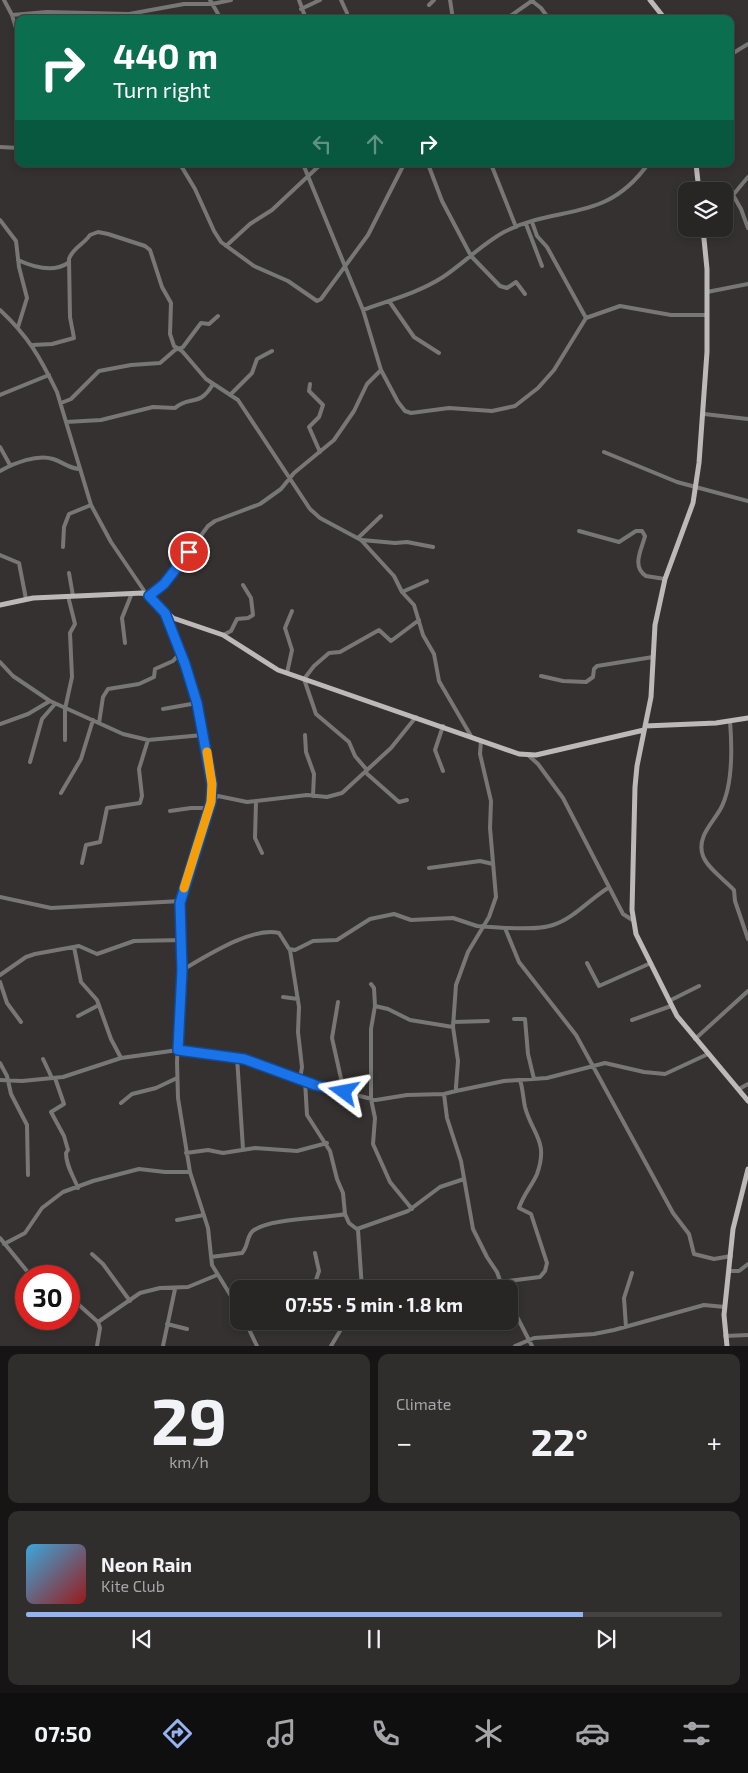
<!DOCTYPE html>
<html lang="en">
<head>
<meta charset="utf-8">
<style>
  :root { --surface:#282525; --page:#302d2d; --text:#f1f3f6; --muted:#a5a5a7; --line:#444242; --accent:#95b2f1 }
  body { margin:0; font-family:"Exo 2",sans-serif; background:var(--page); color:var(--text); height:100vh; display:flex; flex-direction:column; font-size:19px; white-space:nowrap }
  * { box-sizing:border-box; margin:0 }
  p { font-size:16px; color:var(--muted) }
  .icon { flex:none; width:28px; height:28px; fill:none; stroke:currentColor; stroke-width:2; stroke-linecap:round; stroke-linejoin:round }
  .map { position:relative; height:1346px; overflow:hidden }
  .panel { display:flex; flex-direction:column; gap:8px; padding:8px; background:#161414; flex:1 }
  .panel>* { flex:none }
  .top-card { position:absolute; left:15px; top:15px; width:719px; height:152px; border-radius:10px; box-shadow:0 2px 8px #0003,0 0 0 1px var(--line); background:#0b6e4f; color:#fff; overflow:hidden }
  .tools { position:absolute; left:678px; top:182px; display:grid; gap:10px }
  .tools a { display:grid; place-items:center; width:55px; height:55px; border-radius:10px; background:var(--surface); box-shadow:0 2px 8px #0003,0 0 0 1px var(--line); font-size:25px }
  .speed { position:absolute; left:15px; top:1265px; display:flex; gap:10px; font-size:25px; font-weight:700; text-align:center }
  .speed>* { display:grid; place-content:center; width:65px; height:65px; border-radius:50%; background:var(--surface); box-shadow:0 2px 8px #0003,0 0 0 1px var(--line); line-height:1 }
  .speed .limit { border:8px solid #d22; background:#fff; color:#111 }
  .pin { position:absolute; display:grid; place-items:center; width:42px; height:42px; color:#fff; margin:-21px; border:2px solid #fff; border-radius:50%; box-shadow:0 1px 5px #0007 }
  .me { position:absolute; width:55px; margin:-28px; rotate:283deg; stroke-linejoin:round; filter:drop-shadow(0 0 4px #0008) }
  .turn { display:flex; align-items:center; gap:18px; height:105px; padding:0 15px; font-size:22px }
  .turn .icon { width:65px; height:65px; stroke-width:2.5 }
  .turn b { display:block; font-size:35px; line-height:42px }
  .lanes { display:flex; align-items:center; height:48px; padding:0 15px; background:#0003; justify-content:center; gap:25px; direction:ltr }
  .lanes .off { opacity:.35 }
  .big { font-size:38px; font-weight:700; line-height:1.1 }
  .panel .tile { flex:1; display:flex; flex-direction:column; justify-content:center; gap:8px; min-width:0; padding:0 18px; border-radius:10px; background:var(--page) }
  .panel .dial { align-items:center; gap:0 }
  .dial b { font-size:65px; line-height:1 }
  .song { display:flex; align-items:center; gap:15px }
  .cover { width:60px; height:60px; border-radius:8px; background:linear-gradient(135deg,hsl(200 70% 55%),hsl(0 70% 35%)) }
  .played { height:5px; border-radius:2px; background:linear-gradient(90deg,var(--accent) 80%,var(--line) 80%) }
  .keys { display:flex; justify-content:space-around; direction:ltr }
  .heat { display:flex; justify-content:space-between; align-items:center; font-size:28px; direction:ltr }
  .panel .tiles { flex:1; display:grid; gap:8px; grid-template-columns:1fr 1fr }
  .tile:last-child { grid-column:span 2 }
  .trip { position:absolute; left:230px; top:1280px; width:288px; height:50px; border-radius:10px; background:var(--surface); box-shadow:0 2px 8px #0003,0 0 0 1px var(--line); font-weight:700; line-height:50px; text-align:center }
  .menu { display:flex; height:80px; justify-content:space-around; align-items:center; background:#100f0f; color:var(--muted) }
  .menu .icon { width:35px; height:35px }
  .menu .current { color:var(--accent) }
  .menu b { font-size:22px; color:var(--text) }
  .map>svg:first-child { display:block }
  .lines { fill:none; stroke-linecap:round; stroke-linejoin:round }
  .minor { stroke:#787676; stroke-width:4 }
  .major { stroke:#bdb9b9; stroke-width:5 }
  .route-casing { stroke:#114b97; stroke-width:12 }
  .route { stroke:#1a73e8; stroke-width:9 }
  .slow { stroke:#f59e0b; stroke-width:9 }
</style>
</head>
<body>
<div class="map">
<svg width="748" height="1346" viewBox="0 0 748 1346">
  <rect width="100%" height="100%" fill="#353131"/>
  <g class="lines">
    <path class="minor" d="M4 0 12 15 19 38
      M210 0 221 19
      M299 0 306 19
      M341 0 347 13
      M450 0 453 19
      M532 1 541 8 549 19
      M429 5 434 0
      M301 9 320 0
      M12 15 47 12 129 14 184 4H212L231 0
      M506 19 533 0
      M730 55 748 44
      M0 147 19 148
      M180 164 195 189 214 231 221 242 254 266 288 281 317 301 321 299 368 235 404 164
      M303 164 363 310 381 370 398 402 405 411 411 413 449 408 492 411 515 406 538 388 554 370 586 318 620 306 671 315H707
      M428 164 442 201 471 256 500 286 507 288 516 282 525 294
      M491 164 516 227
      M748 177 733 195 741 209 748 228
      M0 220 16 241 19 267 27 298 18 327
      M532 222 537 236 547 247 586 318
      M526 224 542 266
      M226 246 250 224 272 210 321 164
      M18 260C33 267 53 273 68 263
      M707 292 748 284
      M389 301 414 337 439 353
      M0 310C28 336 40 357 57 392L91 505 111 542 147 595
      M363 310C390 300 418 293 443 277 464 263 482 244 504 232 558 204 605 224 648 164
      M33 345 52 344 74 338 70 317 69 259C72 249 84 244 90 235L98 232 108 234 145 246 150 250 162 287 171 303 170 334 174 346 182 351 206 379 238 400 310 509 320 518 361 540 394 576 402 592 414 605 423 635 434 654 439 681 471 736
      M310 384 309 391 323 405 319 417 309 427 320 452
      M0 395 49 375
      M230 395 252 373 257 359 272 351
      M61 403 71 399 99 371 131 365 160 363 175 350 183 347 201 323 209 324 218 316
      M704 414 748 419
      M66 422 101 420 153 407 175 408C190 395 199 408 213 384
      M0 447 10 465
      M604 452 677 482 748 501
      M0 471C14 463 37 454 53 459 63 462 68 468 79 469
      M579 531 619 542 636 531H642L645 536C642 549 631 566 646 576L665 579
      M358 538 381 516
      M362 540 395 543 407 542 433 547
      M63 547 64 527 69 514 91 505
      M0 555 19 563 26 599
      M69 573 73 596
      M402 592 427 581
      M149 598 150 594 160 588 175 571 208 526 215 521 260 504 281 489 294 473 334 440 354 411 367 384 381 370
      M165 613 195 694 212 784 211 802 181 903 182 970 177 1062 178 1098 190 1172 208 1228 212 1265 239 1309
      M223 635 231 631 237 619 248 618 253 615 251 598 243 585
      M125 643 122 618 132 593
      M0 662 13 676 50 701 123 734 148 740 203 735
      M287 673 292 650 285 628 292 611
      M541 676 563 681 586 682 593 677 594 669 597 666 653 657
      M163 709 197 703
      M730 721C732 746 733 785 721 808 713 823 696 837 703 856 708 869 725 880 734 890L735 901 748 939
      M99 723 103 697 108 689 139 684 154 677 155 669 173 661 180 653
      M0 724 28 714 50 701
      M443 726 435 750 443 771
      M305 735 306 752 314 774 313 796
      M65 740V709L72 677 70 633 75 624 68 596
      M481 741 480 754 491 801 490 828 496 897 489 917 468 952 456 985 453 1027 458 1061 456 1087V1091L444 1094 447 1118 461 1161 473 1229 487 1257 497 1272 503 1289
      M528 755 538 764 563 798 623 914 634 921
      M30 762 42 719 55 704
      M367 770 355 756 349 742 316 714 304 679 314 666 329 653 340 652 379 630 391 641 419 620
      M365 772 399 802 407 800
      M61 793 81 759 93 720
      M256 801 255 838 262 853
      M211 802 218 796 247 802 307 795 327 797 342 793 391 748 416 717
      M170 811 191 808H209
      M82 863 86 845 100 842 107 808 140 803 142 796 139 769 148 740
      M429 868 480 861 493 864
      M0 897 51 908 181 901
      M505 928C521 928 538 930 553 925 573 919 590 899 608 888
      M74 947 81 982 97 1000 111 1039 121 1058
      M290 950 299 1007 298 1032 302 1067 300 1079
      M587 963 599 986 651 963
      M182 970C205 957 252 926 279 933L289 949 295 950 313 941 337 940 370 919 394 914 411 920 453 918 477 926 505 928 519 962 576 1035 673 1213 689 1234 694 1254 714 1259 731 1256
      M0 975 26 957 35 954 79 946 97 954 134 941 182 940
      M0 982 7 1003 21 1022
      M371 984 374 988 375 1006 388 1009 410 1020 453 1027
      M283 997 298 999
      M669 1001 699 986
      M338 1002 332 1038 344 1092
      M375 1006 371 1029V1099L375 1118 373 1144 390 1182 412 1209
      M78 1016 99 1005
      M514 1019H525L528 1054 534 1079
      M632 1020 671 1006
      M453 1022 488 1021
      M695 1039 748 991
      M237 1057 243 1149
      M43 1059 52 1078
      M0 1063 7 1076 11 1094 27 1125 28 1175
      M55 1078 64 1104 51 1112 64 1136 68 1150 66 1153C66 1166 73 1175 78 1188
      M0 1080 22 1081 63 1077 121 1058 178 1050 237 1057 315 1085 376 1100 407 1095 444 1094
      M305 1081 307 1115 330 1151 337 1179 343 1193 345 1214 349 1223 358 1230 362 1289
      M739 1089 748 1084
      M456 1091 504 1081 547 1078 605 1063 644 1072 665 1074 708 1054
      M121 1103 132 1094 156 1088 177 1078
      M186 1153 208 1150 223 1153 255 1148 297 1151 327 1143
      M177 1220 204 1215
      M357 1229 408 1211 440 1187 464 1179
      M0 1238 31 1276
      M4 1244 25 1233 42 1208 63 1192 93 1181 139 1169 165 1172H190
      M92 1254 103 1264 130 1301
      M211 1257 242 1253C249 1246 246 1235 254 1230 272 1218 322 1219 345 1214
      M730 1271H739L748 1264
      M501 1282 540 1277 545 1271 547 1263 531 1214 519 1208C524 1193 532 1186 537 1174 549 1141 532 1134 525 1107 523 1098 523 1089 520 1080
      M280 1289C286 1284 306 1284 316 1280L319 1271 315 1253
      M69 1296 98 1322 100 1328 97 1346
      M509 1301 532 1346
      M245 1321 257 1346
      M98 1322 140 1293 160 1288 188 1287 217 1275
      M167 1324 187 1329
      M626 1327 624 1298 632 1273
      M725 1336 748 1335
      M163 1346 175 1289
      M331 1346 346 1321
      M515 1346 534 1338 594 1334 614 1330 704 1305 725 1307"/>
    <path class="major" d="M650 0 665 19
      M696 164 699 191
      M703 229 707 269V352L699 463 693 503 665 579 655 625 651 697 637 766 635 787 632 910 636 934 677 1016 748 1101
      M0 605 33 598 143 593 173 618 223 635 278 670 519 754 536 755 644 730
      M645 726 716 723 748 718
      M727 1346 724 1315 733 1229 748 1169"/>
  </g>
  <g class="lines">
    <g class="route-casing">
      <path id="route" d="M189 552 164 584 149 596 165 613 185 664 197 703 212 784 211 802 180 903 182 970 178 1050 244 1059 315 1085 344 1092"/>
    </g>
    <use href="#route" class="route"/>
    <path class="slow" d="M184 888 211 802 212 784 207 752"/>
  </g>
</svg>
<div class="tools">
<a><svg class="icon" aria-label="layers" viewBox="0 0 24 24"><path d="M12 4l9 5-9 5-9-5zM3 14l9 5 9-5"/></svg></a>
</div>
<div class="speed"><div class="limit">30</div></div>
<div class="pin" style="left:189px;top:552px;background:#d93025"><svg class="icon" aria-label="arrive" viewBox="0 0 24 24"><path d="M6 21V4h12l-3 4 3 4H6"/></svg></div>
<svg class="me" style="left:344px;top:1092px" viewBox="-20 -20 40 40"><path d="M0-17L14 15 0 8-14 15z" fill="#1a73e8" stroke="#fff" stroke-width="4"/></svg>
<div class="trip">07:55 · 5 min · 1.8 km</div>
<div class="top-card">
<div class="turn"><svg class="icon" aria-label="right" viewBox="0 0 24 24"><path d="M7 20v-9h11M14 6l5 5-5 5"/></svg><div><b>440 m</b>Turn right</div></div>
<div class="lanes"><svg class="icon off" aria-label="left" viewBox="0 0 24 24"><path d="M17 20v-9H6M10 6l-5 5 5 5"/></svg><svg class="icon off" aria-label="ahead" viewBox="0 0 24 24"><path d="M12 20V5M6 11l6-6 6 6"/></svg><svg class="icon" aria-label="right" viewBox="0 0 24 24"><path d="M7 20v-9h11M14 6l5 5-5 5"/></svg></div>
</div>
</div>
<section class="panel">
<div class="tiles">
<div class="tile dial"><b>29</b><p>km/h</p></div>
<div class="tile"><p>Climate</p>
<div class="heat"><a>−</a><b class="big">22°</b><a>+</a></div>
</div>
<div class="tile">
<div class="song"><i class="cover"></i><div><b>Neon Rain</b><p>Kite Club</p></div></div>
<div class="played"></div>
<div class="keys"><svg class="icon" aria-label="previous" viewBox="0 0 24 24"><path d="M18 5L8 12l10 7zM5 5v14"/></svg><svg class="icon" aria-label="pause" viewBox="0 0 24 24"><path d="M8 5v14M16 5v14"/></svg><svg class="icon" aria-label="next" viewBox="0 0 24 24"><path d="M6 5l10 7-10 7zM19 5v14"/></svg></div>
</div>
</div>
</section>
<nav class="menu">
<b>07:50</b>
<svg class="icon current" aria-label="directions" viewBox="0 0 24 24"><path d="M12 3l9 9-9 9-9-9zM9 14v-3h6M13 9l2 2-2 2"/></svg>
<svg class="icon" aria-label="music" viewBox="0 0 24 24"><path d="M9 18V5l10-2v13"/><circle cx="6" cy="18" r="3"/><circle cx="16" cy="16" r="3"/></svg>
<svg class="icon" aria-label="phone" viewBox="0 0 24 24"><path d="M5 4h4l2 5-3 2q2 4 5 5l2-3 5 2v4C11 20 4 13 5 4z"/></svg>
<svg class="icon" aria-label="climate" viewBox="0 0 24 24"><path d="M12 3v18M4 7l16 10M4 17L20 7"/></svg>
<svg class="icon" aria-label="car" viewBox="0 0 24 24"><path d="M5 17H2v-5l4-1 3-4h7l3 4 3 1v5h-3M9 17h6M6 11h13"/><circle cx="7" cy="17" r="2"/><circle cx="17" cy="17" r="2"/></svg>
<svg class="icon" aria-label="filters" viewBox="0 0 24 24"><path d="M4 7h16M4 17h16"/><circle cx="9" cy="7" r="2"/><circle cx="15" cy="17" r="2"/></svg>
</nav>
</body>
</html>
